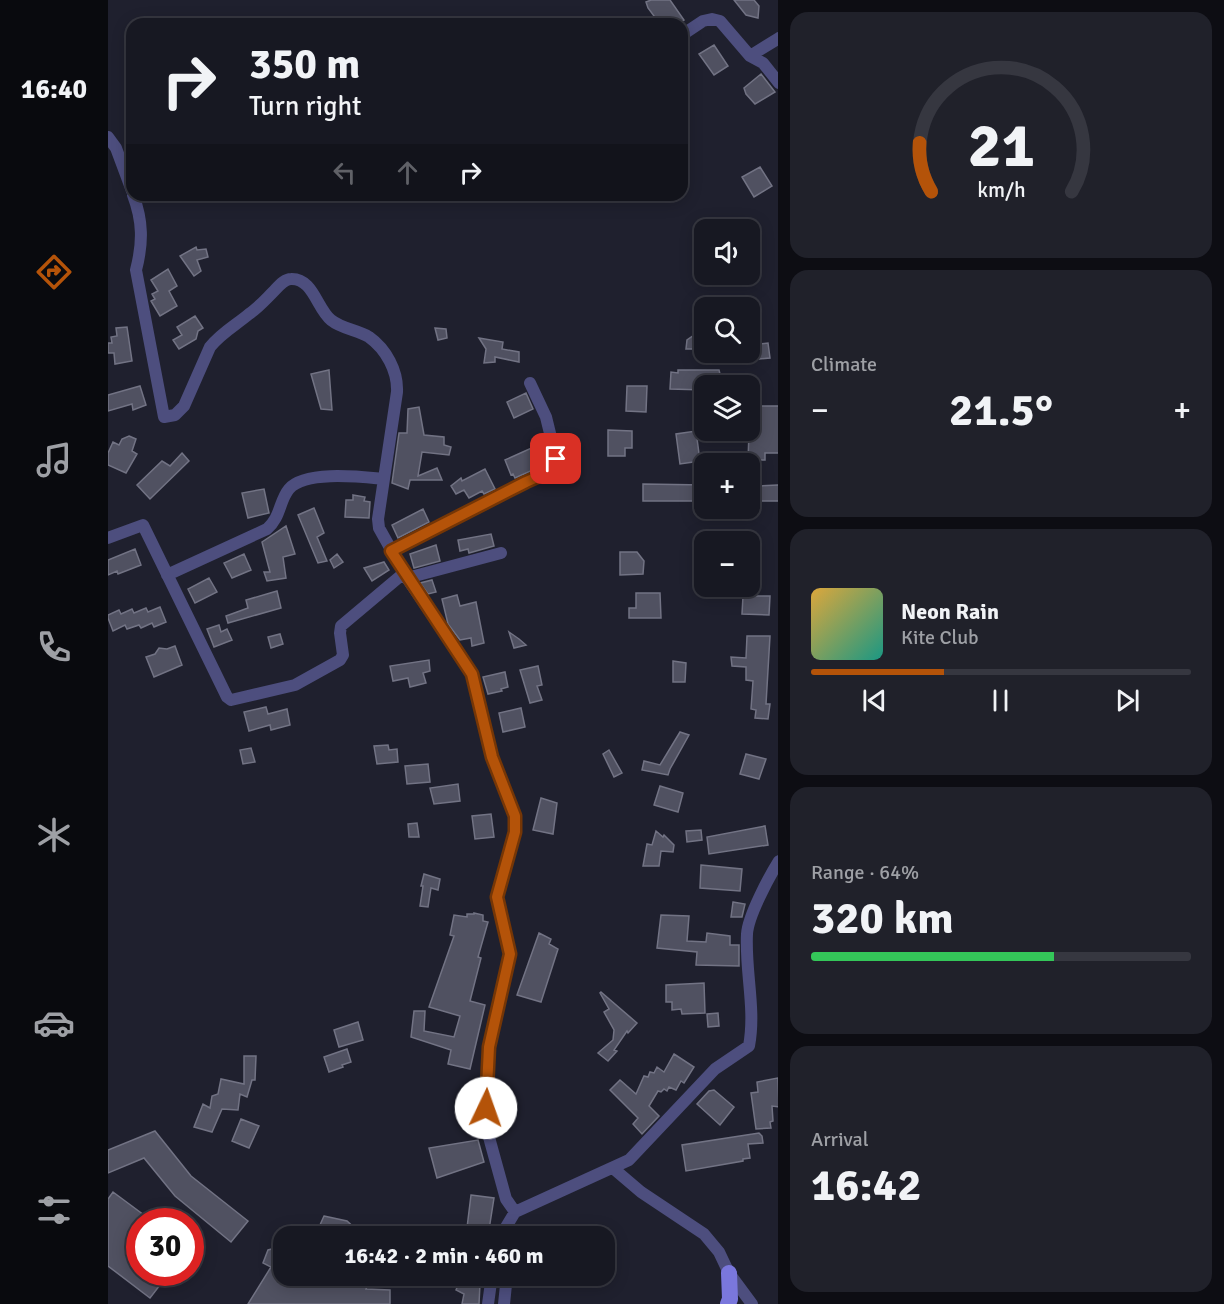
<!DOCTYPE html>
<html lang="en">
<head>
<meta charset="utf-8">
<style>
  :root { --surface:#171822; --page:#20212a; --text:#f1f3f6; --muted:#9ea0a5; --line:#363740; --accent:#b45309 }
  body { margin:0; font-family:Signika,sans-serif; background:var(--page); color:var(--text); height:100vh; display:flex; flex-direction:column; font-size:22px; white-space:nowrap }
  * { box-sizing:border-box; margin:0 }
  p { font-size:20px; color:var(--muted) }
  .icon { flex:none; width:33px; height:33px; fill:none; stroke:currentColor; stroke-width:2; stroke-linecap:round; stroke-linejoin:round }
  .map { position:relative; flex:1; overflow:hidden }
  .panel { display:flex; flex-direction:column; gap:12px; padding:12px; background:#0d0d13; width:446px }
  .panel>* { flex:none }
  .top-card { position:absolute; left:18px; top:18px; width:562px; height:183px; border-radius:18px; box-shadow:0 3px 15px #0003,0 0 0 2px var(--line); background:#171822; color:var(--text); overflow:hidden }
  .tools { position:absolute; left:586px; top:219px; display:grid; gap:12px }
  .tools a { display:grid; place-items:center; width:66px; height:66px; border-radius:12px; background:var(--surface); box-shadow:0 3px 15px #0003,0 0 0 2px var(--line); font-size:30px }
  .speed { position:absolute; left:18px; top:1208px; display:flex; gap:12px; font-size:30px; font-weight:700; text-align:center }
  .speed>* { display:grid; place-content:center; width:78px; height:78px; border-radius:50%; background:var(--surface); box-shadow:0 3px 15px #0003,0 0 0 2px var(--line); line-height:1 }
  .speed .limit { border:9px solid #d22; background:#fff; color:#111 }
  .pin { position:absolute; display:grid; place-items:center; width:51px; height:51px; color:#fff; margin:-26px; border-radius:12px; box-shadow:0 3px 9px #0006 }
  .me { position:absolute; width:66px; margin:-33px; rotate:3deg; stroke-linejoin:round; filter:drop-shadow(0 0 4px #0008) }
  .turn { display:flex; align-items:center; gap:21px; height:126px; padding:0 24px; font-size:27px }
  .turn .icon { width:78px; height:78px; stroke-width:2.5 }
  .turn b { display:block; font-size:42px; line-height:51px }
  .lanes { display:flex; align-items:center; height:57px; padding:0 24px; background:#0003; justify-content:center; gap:30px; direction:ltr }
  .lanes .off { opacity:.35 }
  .big { font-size:45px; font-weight:700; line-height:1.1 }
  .panel .widget { flex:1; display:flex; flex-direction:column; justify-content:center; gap:9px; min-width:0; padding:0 21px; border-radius:18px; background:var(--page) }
  .panel .dial { align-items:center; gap:0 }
  .dial svg { height:156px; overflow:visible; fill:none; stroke:var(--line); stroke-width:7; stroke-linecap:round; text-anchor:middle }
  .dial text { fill:var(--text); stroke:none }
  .song { display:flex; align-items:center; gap:18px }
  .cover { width:72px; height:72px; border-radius:9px; background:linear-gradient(135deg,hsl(40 70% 55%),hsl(170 70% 35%)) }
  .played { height:6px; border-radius:3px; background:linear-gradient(90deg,var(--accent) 35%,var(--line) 35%) }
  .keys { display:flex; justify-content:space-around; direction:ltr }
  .heat { display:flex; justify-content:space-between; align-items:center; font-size:33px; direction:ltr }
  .charge { height:9px; border-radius:4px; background:linear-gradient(90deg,#34c759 64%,var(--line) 0) }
  .trip { position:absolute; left:165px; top:1226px; width:342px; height:60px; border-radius:18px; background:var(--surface); box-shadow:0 3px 15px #0003,0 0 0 2px var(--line); font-weight:700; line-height:60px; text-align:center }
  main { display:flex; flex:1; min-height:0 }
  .tabs { display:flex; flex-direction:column; width:108px; justify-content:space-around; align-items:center; background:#090a0e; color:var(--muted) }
  .tabs .icon { width:42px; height:42px }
  .tabs .on { color:var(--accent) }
  .tabs b { font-size:27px; color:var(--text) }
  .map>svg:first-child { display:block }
  .building { fill:#505161; stroke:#727384; stroke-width:1.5 }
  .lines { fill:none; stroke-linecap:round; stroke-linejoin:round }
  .minor { stroke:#4d4e7e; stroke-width:12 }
  .primary { stroke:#7a77dc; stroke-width:16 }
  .route-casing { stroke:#753606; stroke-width:15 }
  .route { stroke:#b45309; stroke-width:10 }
</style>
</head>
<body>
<main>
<nav class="tabs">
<b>16:40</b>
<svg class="icon on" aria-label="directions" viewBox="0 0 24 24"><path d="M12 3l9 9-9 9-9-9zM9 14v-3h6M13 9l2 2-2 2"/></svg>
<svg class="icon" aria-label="music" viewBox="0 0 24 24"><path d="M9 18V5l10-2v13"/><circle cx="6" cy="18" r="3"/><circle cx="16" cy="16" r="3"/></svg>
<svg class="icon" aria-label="phone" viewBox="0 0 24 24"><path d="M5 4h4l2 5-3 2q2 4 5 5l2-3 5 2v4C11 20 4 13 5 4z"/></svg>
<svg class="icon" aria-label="climate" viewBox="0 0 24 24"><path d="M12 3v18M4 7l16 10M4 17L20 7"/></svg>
<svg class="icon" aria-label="car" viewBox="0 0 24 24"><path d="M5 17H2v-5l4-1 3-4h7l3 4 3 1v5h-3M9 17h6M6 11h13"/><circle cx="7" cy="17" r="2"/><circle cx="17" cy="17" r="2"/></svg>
<svg class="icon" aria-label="filters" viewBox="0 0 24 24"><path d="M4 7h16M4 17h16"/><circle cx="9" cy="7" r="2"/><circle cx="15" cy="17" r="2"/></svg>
</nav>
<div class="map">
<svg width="671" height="1304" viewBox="0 0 671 1304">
  <rect width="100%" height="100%" fill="#1f202e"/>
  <path class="building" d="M543 0H562L576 20 570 24H552L540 8 538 2Z
    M626 0H646L651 6 650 18 638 15Z
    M606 45 620 66 606 75 591 54Z
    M653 74 667 92 647 104 638 94 636 88Z
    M652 167 664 186 646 197 634 177Z
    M88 247 89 250 98 249 100 257 89 260 93 271 86 276 72 256Z
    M60 269 69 286 61 291 69 306 52 316 43 301 47 299 44 294 50 291 43 280Z
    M87 316 95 328 90 331 88 339 71 349 65 340 74 335 69 327Z
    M19 327 24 361 7 364 6 353H0V343H4L3 337 9 336 8 328Z
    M327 328 338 329 339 338 330 340Z
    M589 333 597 334V349H578L579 340Z
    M371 338 395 342 394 349 411 352V362L387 357V362L376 363 378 349Z
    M660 343 662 358 642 360V345Z
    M221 370 224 410 213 409 203 374Z
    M570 370H611L612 374H619V386H597V390L562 389 563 372 570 373Z
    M32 386 38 405 25 410 24 404 0 411V395Z
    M519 386H539L538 412 518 411Z
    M418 393 425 409 406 418 399 402Z
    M642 406H671V453H657V460H640Z
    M311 407 316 435 336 437V445L343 447 341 455 314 452 310 476 329 468 334 480H302L300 489 284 483 291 433H299L300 409Z
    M500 430 524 431V448H517V456H500Z
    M588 431 592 461 572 464 568 434Z
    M21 436 28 439 24 451 29 454 18 473 0 465V453L5 442 11 445 14 439Z
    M428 446 436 465 407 478 405 474 403 475 397 460Z
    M74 453 81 461 42 499 29 485 54 461 62 466Z
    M377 469 387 489 376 494 374 491 361 498 356 490 348 494 343 486 353 478 354 481Z
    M535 484 597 485V501H535Z
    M671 485V501H651V486Z
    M156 489 161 513 140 518 134 493Z
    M245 495 257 497 256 501 262 502 261 518 237 517 238 500H245Z
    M206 508 216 533 209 537 219 561 210 563 190 515Z
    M315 509 321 522 290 538 284 525Z
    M178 526 187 554 175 557 178 578 159 581 156 572H162L154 542Z
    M383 534 386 546 361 553 360 549 352 551 350 540Z
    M328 545 332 561 306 568 302 554Z
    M27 549 33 565 10 574 9 571 0 575V560Z
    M512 552H529L536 561 535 574 512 575Z
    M136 554 143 570 124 578 116 563Z
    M229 554 235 562 226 568 222 560Z
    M276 562 281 570 264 581 256 568Z
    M101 578 109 592 87 603 80 589Z
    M324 580 328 592 320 594 312 583Z
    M169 591 173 608 120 623 118 616 140 608 138 600Z
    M528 593H552L553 618H521V608H528Z
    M349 595 352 606 368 602 376 643 364 646 363 638 352 640 340 624 334 599Z
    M635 596H662L661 615 634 614Z
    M52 607 58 622 46 627 44 623 33 628 31 625 19 629 17 625 5 631 0 618V615L11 610 13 614 24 609 26 613 38 608 40 612Z
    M111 625 113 632 119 629 124 640 106 647 99 629Z
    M401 632 411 639 418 645 406 648Z
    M172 634 175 644 163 648 160 637Z
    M639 636H662L658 704H662L660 719 647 718 648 710 643 709 645 681 638 680V667L624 666 623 657 638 658Z
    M67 646 74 665 46 677 38 657 47 654 51 648 59 649Z
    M321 660 322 671 315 673 318 683 302 687 300 678 285 681 282 666Z
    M565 661 578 663 577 682H565Z
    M430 666 434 685 429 686 434 700 422 703 412 670Z
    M397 672 400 687 393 689 394 691 380 694 375 677Z
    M158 707 160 714 179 709 182 725 163 730 162 725 141 731 136 712Z
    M413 708 417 727 395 732 391 713Z
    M572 732 581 735 562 769 560 775 534 770 536 761 552 765Z
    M280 745 281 750 289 749 290 762 269 764 266 746Z
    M143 748 147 762 135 764 132 750Z
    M501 750 514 773 506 777 495 754Z
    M638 754 658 759 651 779 632 774Z
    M320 764 322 782 299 784 297 766Z
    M350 784 352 801 326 804 322 788Z
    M552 786 575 793 570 812 546 805Z
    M433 798 449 803 445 834 425 830Z
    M383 814 386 837 367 839 364 816Z
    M309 823 311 837H301L300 824Z
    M657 826 660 845 601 854 599 837Z
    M593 830 594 840 579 842 578 831Z
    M548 831 555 837 556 835 566 845 565 852 553 851 551 866H535L539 844 544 845Z
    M593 865 634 869 632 891 592 888Z
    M316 874 332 879 330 890 323 888 320 907 312 906 315 886H313Z
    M625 902 637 904 634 917H623Z
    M366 913 375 915V921L380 922 370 957 373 958 362 1001 377 1005 362 1069 340 1064 343 1050 303 1037 306 1011H317L316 1031 346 1037 352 1016 321 1007 346 936 342 935 346 915 359 917V914H366Z
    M553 915 581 916 579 941 598 942 599 933 622 936V945H631V966L588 965 589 952 549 948Z
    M431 933 443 939 441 944 450 949 433 1002 409 995Z
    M596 983 597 1013 574 1014 573 1009 564 1010V1002H558V985Z
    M493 992 529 1023 520 1033 519 1031 506 1050 509 1051 500 1061 490 1053 505 1040 506 1030 496 1012 501 1009 492 993Z
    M610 1013 611 1026 600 1027 599 1014Z
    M250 1022 255 1040 231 1047 226 1030Z
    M239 1049 243 1062 234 1065 235 1067 221 1072 216 1057Z
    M566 1054 586 1067 576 1083 573 1081 568 1090 561 1087 559 1091 556 1089 553 1092 550 1091 541 1106 551 1116 534 1134 525 1124 530 1118 502 1090 512 1080 528 1094 536 1076 540 1077 542 1072 546 1073 549 1067 556 1072Z
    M136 1056H148L147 1080H144L139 1097 132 1094 130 1110 114 1109 104 1132 86 1127 95 1104 102 1108 104 1096 110 1094 113 1079 136 1084Z
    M670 1078 671 1107 664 1106 665 1121 662 1122 663 1128 648 1129 643 1093 650 1092 649 1082Z
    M606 1090 626 1107 612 1125 589 1104 601 1091Z
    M133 1119 151 1126 141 1148 124 1141Z
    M47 1131 83 1176 140 1221 123 1242 67 1196 36 1158 0 1173V1150Z
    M651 1133 654 1136 655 1143 640 1144 642 1158 635 1159V1161L578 1171 574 1145Z
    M370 1140 376 1162 329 1178 321 1148Z
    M5 1192 44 1221H32V1272H62L42 1298 0 1266V1199Z
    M363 1195 386 1198 380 1236H358Z
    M216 1216 239 1221 250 1231 253 1226 276 1236H207Z
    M176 1246V1275H264L258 1289 282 1290V1304H140L163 1267 155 1263 160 1250Z
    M354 1276 372 1284 371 1304H354L356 1294 348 1290Z"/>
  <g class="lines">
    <path class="minor" d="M574 35 595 21 604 19 612 21 642 56 655 63 671 83
      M642 56 671 38
      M0 137 8 148 24 191
      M25 195C35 221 35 243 28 270L56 417 67 415 76 406 102 347C113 333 128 325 141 314 150 308 157 300 165 292 170 287 176 279 183 279 205 278 209 309 223 320 234 329 250 330 261 337 278 349 290 371 289 392L270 519 271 528 299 578 364 673 384 757 407 816V832L389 897 402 955 381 1047 378 1108 379 1130 398 1199 407 1212
      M0 538 35 525 119 697 123 700 187 685 232 660 235 655 232 633 233 626 296 573
      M283 551 418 482 445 470 450 466 438 417 422 383
      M59 575 159 529C173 517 171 501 181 489 197 470 254 477 276 479
      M299 578 393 553
      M506 1169 533 1192 596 1234 611 1252 621 1273 644 1304
      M407 1212 521 1160 607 1069 641 1046C648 1009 637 972 639 934 640 916 661 877 671 861
      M397 1236 398 1227 407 1212
      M380 1304 384 1275
      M396 1304 399 1275"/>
    <path class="primary" d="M620 1304 622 1299 621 1273"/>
  </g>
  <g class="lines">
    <g class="route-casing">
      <path id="route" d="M378 1108 381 1047 402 954 389 897 407 832V816L384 757 364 674 283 551 418 482 445 470 450 466 448 459"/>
    </g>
    <use href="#route" class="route"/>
  </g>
</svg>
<div class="tools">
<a><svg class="icon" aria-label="sound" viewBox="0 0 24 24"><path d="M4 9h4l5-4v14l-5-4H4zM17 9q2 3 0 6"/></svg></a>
<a><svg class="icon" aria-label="search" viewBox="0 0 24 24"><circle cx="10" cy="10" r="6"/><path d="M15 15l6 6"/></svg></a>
<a><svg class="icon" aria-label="layers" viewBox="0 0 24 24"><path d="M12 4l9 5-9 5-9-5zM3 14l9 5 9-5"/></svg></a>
<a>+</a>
<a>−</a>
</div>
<div class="speed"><div class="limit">30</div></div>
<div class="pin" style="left:448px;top:459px;background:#d93025"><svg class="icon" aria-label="arrive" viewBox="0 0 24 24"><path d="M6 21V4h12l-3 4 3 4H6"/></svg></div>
<svg class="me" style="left:378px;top:1108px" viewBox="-20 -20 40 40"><circle r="19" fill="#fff"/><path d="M0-13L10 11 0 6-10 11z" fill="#b45309"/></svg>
<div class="trip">16:42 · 2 min · 460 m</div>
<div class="top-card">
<div class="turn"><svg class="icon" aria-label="right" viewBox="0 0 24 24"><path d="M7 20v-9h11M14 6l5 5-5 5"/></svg><div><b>350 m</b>Turn right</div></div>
<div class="lanes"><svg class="icon off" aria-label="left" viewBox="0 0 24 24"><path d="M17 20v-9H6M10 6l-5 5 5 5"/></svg><svg class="icon off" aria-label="ahead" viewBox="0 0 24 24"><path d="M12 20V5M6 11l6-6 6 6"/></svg><svg class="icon" aria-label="right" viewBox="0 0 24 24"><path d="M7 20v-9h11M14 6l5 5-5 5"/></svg></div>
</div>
</div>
<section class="panel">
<div class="widget dial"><svg viewBox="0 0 100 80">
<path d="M14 69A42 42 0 1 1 86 69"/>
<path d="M14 69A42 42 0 0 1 8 44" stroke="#b45309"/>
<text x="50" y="56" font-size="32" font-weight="700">21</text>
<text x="50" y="72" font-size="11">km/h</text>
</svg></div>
<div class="widget"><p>Climate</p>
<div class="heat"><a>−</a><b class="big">21.5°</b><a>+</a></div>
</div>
<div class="widget">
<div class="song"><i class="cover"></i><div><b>Neon Rain</b><p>Kite Club</p></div></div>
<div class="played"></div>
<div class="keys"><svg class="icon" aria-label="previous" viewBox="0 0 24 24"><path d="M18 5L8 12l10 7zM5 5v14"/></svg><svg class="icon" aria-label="pause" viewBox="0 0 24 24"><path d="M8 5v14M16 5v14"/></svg><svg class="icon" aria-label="next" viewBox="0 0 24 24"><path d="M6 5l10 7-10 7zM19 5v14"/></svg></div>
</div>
<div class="widget"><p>Range · 64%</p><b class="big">320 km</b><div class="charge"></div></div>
<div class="widget"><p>Arrival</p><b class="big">16:42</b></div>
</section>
</main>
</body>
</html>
